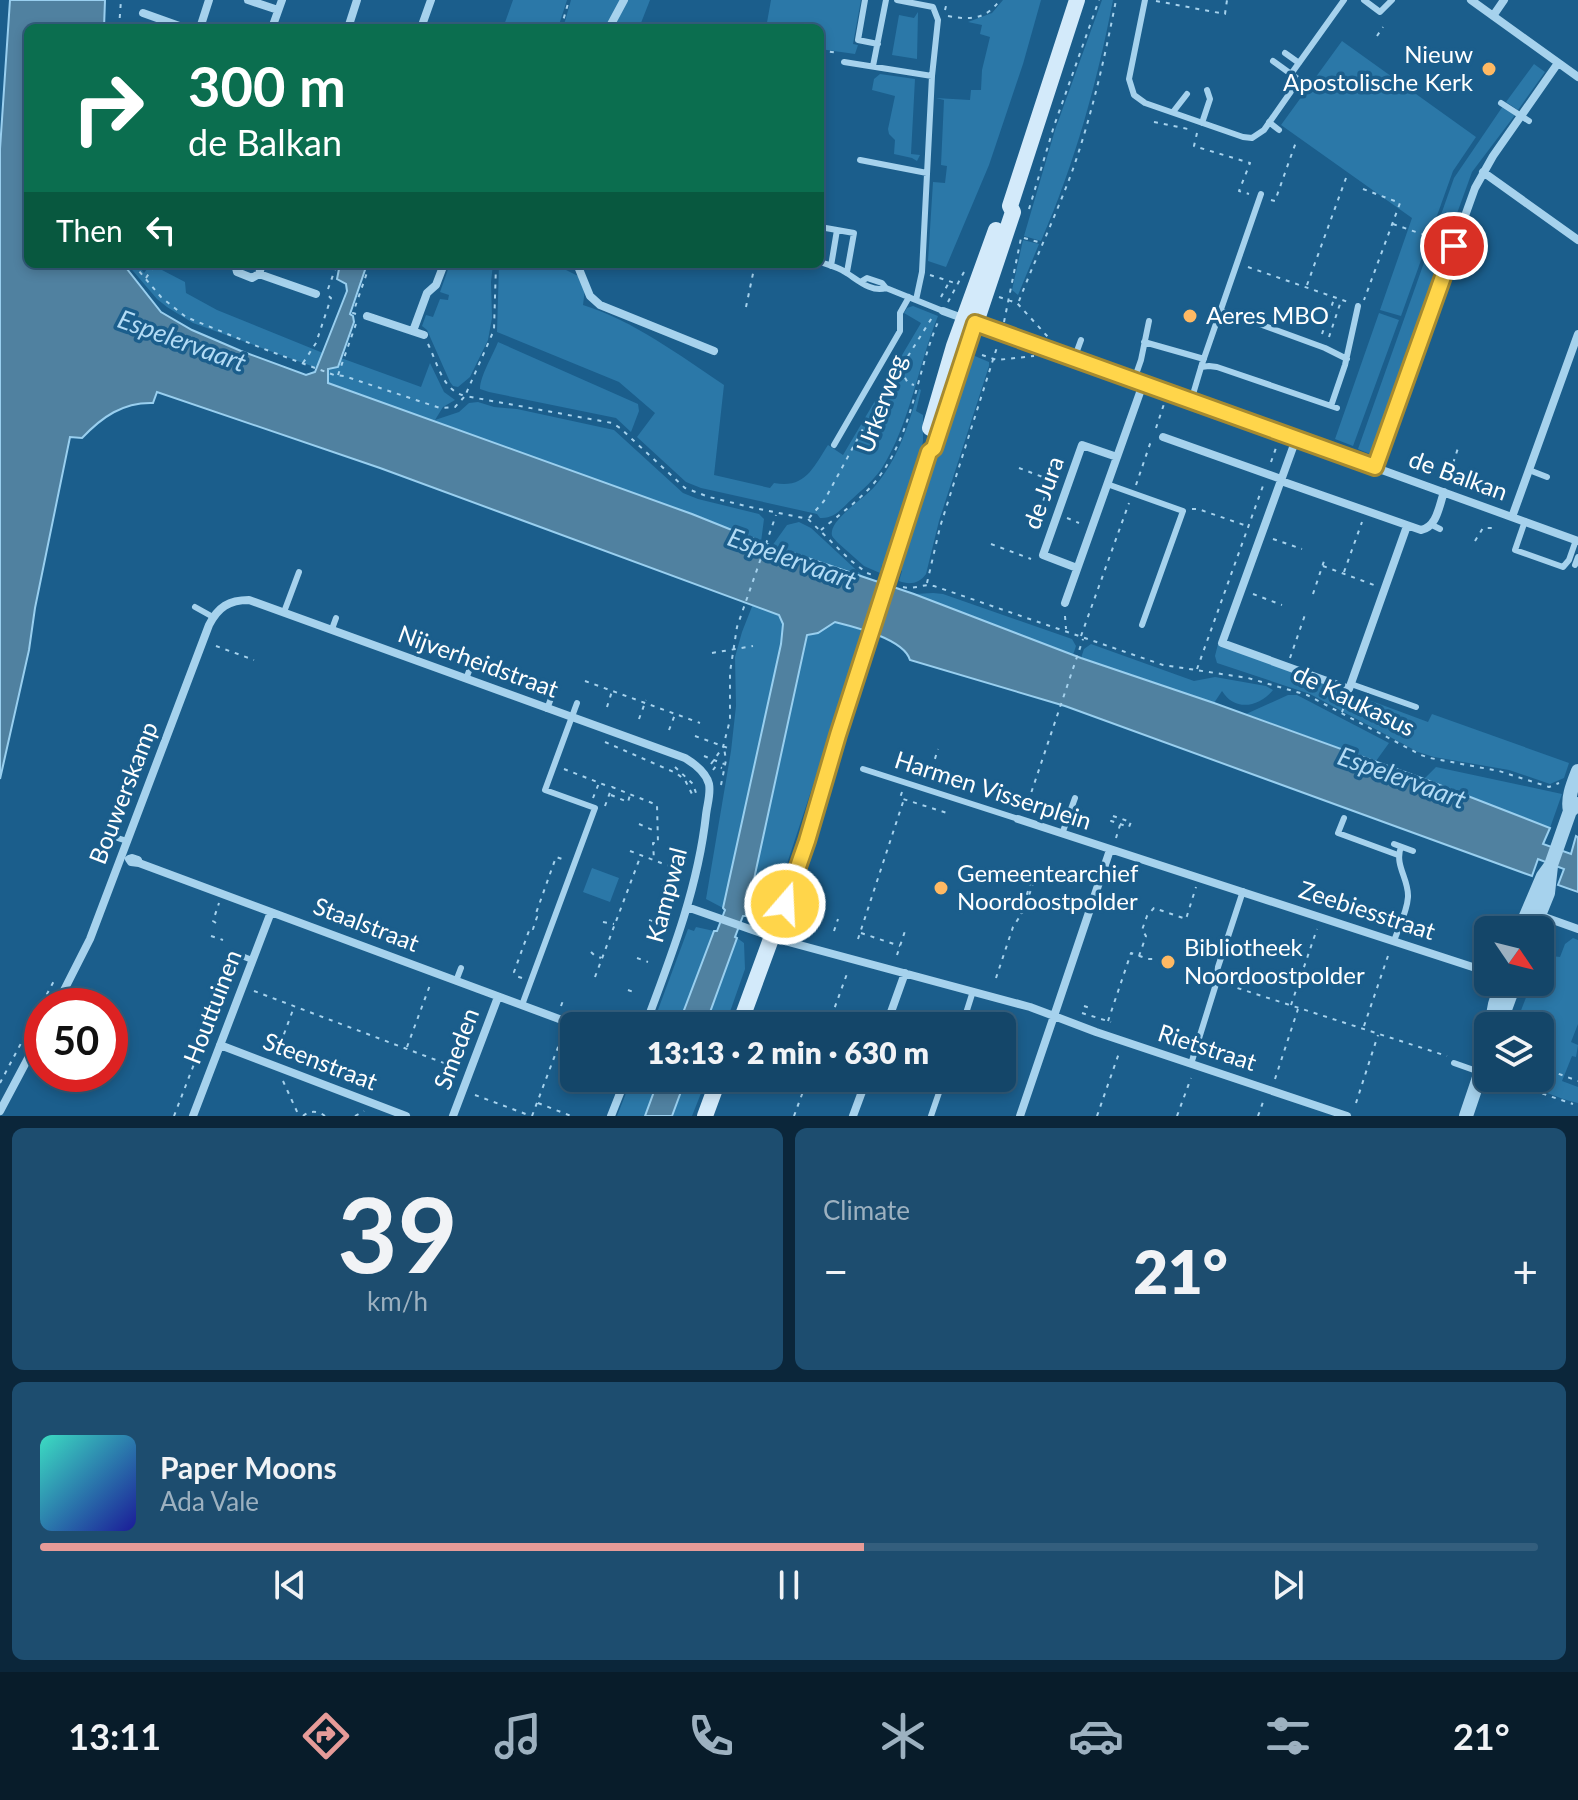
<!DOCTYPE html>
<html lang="en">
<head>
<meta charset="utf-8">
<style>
  :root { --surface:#144669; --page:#1d4d6f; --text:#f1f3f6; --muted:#9db1c0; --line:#335e7d; --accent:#e69b98 }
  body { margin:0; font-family:Lato,sans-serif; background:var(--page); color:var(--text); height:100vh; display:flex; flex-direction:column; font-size:30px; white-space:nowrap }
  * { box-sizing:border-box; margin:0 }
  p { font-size:26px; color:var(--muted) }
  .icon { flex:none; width:44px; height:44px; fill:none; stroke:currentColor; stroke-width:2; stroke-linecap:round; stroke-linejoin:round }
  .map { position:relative; height:1116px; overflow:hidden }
  .drawer { display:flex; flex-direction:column; gap:12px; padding:12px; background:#0b263a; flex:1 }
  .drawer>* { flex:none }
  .guide { position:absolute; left:24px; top:24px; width:800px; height:244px; border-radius:12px; box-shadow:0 4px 12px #0003,0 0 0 2px var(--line); background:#0b6e4f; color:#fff; overflow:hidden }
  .needle { width:52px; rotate:125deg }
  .fabs { position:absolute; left:1474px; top:916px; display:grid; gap:16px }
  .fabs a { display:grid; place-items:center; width:80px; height:80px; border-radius:12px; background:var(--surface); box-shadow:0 4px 12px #0003,0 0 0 2px var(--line); font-size:40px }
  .speed { position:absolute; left:24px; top:988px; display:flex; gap:16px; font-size:40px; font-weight:700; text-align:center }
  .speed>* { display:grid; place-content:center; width:104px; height:104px; border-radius:50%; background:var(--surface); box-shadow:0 4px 12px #0003,0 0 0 2px var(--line); line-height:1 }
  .speed .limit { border:12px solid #d22; background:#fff; color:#111 }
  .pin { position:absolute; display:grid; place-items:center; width:68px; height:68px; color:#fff; margin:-34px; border:4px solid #fff; border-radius:50%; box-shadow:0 2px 8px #0007 }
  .me { position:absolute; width:88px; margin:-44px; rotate:19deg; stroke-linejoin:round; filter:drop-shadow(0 0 6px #0008) }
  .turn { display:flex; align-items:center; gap:28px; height:168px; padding:0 32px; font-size:36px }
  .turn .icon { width:104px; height:104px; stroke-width:2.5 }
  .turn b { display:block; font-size:56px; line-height:68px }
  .then { display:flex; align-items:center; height:76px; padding:0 32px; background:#0003; gap:16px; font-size:30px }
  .big { font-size:60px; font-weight:800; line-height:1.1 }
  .drawer .widget { flex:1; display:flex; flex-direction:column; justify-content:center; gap:12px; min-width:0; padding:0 28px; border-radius:12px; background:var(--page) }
  .drawer .dial { align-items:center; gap:0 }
  .dial b { font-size:104px; line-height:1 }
  .song { display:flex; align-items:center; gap:24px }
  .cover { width:96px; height:96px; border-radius:12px; background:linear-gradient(135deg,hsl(170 70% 55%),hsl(240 70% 35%)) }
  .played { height:8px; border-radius:4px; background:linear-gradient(90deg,var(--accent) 55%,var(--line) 55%) }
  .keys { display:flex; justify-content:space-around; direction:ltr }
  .heat { display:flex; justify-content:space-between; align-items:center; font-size:44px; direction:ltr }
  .drawer .tiles { flex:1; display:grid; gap:12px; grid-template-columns:1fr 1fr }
  .widget:last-child { grid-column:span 2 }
  .trip { position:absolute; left:560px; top:1012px; width:456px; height:80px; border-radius:12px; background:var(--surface); box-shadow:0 4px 12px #0003,0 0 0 2px var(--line); font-weight:800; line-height:80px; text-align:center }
  .tab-bar { display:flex; height:128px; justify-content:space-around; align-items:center; background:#081c2a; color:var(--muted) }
  .tab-bar .icon { width:56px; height:56px }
  .tab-bar .active { color:var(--accent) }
  .tab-bar b { font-size:36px; color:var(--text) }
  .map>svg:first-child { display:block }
  .green { fill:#2b78a8 }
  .water { fill:#5081a0; stroke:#99cfef; stroke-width:2 }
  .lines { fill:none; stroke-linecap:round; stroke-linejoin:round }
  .path { stroke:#a6d2ed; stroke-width:2; stroke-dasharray:4 6; stroke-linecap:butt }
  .service { stroke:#a6d2ed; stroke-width:6 }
  .minor { stroke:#a6d2ed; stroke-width:8 }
  .tertiary { stroke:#a6d2ed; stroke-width:14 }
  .secondary { stroke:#d3eafa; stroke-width:16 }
  .secondary-bridge { stroke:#d3eafa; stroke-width:16 }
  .route-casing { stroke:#a68a30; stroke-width:20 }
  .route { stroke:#ffd54a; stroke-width:14 }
  .poi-dot { fill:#ffb963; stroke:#1b5e8c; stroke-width:3 }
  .labels { text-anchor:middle; stroke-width:7; stroke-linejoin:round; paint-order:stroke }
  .poi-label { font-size:24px; fill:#fff; stroke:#1b5e8c; text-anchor:start }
  .street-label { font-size:24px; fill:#fff; stroke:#1b5e8c }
  .water-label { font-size:26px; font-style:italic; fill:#b2dbf5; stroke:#1b5e8c }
</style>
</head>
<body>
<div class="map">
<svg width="1578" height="1116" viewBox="0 0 1578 1116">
  <rect width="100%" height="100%" fill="#1b5e8c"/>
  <path class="green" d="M513 0H567L558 28H503Z
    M571 0H650L639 28H563Z
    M771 0H861L853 44 858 45 855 54 820 49V28H766Z
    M1003 0H1041L1023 64 989 165 946 267 928 261 933 182 945 183 947 166 941 165 944 100 936 98 970 100 971 90H981L982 70 990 37 980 34 982 25 968 22 992 13Z
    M1102 0H1113C1097 83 1075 163 1041 241L1024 236 1055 130Z
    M918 12 917 59 892 55 899 15 914 18Z
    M1342 41 1476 137 1453 171 1401 316 1380 310 1412 218 1281 125Z
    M1534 64 1545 72 1518 110 1506 102Z
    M880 74 915 79 911 154 920 155 917 161 912 158 894 154 895 140 889 134 888 129 895 96 872 90 874 79Z
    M1503 106 1515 115 1472 172 1370 454 1358 449 1454 178Z
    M1023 240 1039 244 1018 295 1012 290Z
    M127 264H137L144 273 151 264H163L160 269 185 282 186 293 217 310 323 353 317 368 193 323 167 307 157 299Z
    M450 264H493L491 282 492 318 488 340 470 377 458 387 453 386 450 382 427 330 422 326 426 315 433 317 440 299 448 300 449 295 440 292Z
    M499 264H554L586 280 583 305C634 321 679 355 724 385L714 475 770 488 774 483C805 489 813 468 828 445L843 455 921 323 904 313 907 308 913 306 938 316C918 365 910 424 882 468 873 481 862 490 851 500 841 509 834 519 820 518L817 514 701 488 686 482 637 437 655 413 619 382 497 332Z
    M1379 313 1399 320 1353 446 1335 439Z
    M498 342 638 404 639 411 631 432 616 418 489 392 480 389C480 376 493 355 498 342Z
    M970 354 989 362V366L939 521 926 574C919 584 909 585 899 581L902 571 899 569Z
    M341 358 421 387 430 363 444 392 455 400 443 407 435 420 459 412 469 403 478 402 494 407 517 409 614 430 683 493 698 499 759 514 764 519 761 542 692 514 328 383V369L338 367Z
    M919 389 921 390 916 411 923 415V441L919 461 885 565H882L880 573 864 566 837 542C833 537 831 537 832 531 834 517 866 497 875 486 899 458 909 423 919 389Z
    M799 522 811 528 866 579 772 546 787 525Z
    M933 593 943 594 1072 639 1076 646 1073 655 914 594Z
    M753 604 754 606 779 614 783 624 781 644 723 908 706 899 731 751 736 706 735 657 742 632Z
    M835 622 864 631 774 903 768 901 755 917 746 916 807 635 818 633Z
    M1091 644 1194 681 1215 677 1266 686 1273 690C1259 707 1235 712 1222 691L1214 703 1081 658 1084 649Z
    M1218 644 1428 722 1432 714 1569 763 1564 778 1550 784 1509 770 1434 757 1418 752 1310 694 1217 663 1215 656Z
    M1288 695H1297L1389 743 1376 761 1246 714Z
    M1436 767 1562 794 1550 828 1424 779Z
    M592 868 619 878 610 902 583 892Z
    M696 927 714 931 678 1026H652L688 929 694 931Z
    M737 938 744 943 745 969 725 1026H705Z
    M1573 938 1578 940V1024L1571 1042 1578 1045 1576 1057 1572 1056 1562 1081 1578 1087V1103C1554 1098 1533 1086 1510 1078H1540V1026H1515L1532 982H1540V962L1543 955 1560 957 1565 944Z
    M632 1078H659L645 1116H617Z
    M686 1078H707L692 1116H672Z"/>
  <path class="water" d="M10 0H105L104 28H28V264H123L161 312 192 330 241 351 306 375 315 372 347 291 346 284 337 279 340 264H367L350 314 353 316 354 322 338 367 328 369V383L692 514 772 546 914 594 1081 658 1214 703 1424 779 1550 828 1543 844 1571 854 1576 836 1578 837V892L1558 885 1564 869 1538 859 1532 876 1065 706 910 660C904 639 855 627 835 622L818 633 807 635 746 916H743L735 937 737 938 705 1026H678L714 931H717L725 910 723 908 781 644 783 624 779 615 380 468 157 392 153 403C123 402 102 417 82 438L70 437 35 608 29 650 0 779V149Z
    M659 1078H686L672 1116H645Z"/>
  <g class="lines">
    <path class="path" d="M1156 1 1225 14 1227 0
      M945 10 947 2
      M948 16C971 20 985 20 1000 0
      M119 28 121 0
      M561 28 569 0
      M1377 36 1383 27
      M820 50 838 53
      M1154 122 1188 129
      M1197 133 1194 146 1250 163 1239 191 1249 194
      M1363 189 1400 203 1364 300
      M1271 200 1275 201 1296 142
      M1029 209 1054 126 1099 0
      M1393 224 1433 238
      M1024 238 1042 243
      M133 264 161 297 186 317 264 349 334 375 344 376 440 408 455 407 465 396 612 423 620 428 685 488 709 497 754 508 808 519 850 560 867 573 875 576
      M1248 267 1348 302
      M930 275 958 284
      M146 278 155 264
      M1307 285 1346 178
      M328 289 337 264
      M941 297 948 284
      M999 297 1017 303 1048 337
      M1019 301C1036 257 1057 213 1073 169 1092 114 1105 57 1116 0
      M948 302 964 272
      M746 307 755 264
      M356 314 353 313 370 264
      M1004 322 1021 238
      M1322 334 1334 299
      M1329 337 1341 301
      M428 344C438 364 442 390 465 396L494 330 496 264
      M982 355 997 360 1034 356
      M303 363 316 343 331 298 326 294
      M900 369 908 383 914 385
      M338 375 357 321
      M1156 428 1164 404
      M1271 462 1277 445
      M1019 468 1056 482
      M1447 482 1459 445
      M1136 485 1152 438
      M1047 507 1042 505 1050 480
      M1192 509H1198L1247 526
      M809 518 824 501 864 427 933 316
      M1067 518 1079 523
      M821 530C841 513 866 496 881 474 913 430 917 371 938 322
      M1273 539 1302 549
      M1475 541 1483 528H1493L1494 524
      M991 544 1031 559
      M1323 566 1374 585
      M1344 572 1362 522
      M927 583 940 527 998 344
      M903 587C915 590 924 583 934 586L1163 665 1248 678 1307 695 1421 755 1430 758 1499 771 1549 787 1559 783
      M1253 594 1282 605
      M1313 594 1325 558
      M1065 616 1066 629
      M1081 636 1129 503
      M216 646 254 660
      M712 653 753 646
      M1290 658 1306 612
      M480 667 485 665 494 669
      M1197 669 1264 483
      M585 681 700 723
      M607 707 613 688
      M1342 712 1347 699
      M639 719 646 700
      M669 730 676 712
      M695 736 728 748
      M605 742 676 773 685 780 692 794
      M704 756 724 764
      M711 764 723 747 730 720V672L737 627 776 515
      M675 767 693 784 697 796
      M564 769 610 787
      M713 770 716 766 722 768
      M929 778 938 749
      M721 785 726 760 724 748
      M902 792 900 798 947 813
      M611 795 628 802 630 795
      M593 798 599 783
      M605 806 612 787 657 805 658 843H653L654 860
      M1025 811 1083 639
      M1113 816 1131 822 1129 827 1111 821Z
      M639 824 657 832
      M1116 838 1120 825
      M630 851 682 871
      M662 885 675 890
      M1021 914 1034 871
      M649 920 661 925
      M603 922 614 924
      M216 923 213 921 219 903
      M811 924 816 911
      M834 931 838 919
      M861 933 900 946
      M211 936 223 940
      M858 939 904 799
      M591 952 594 955 601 958
      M897 955 906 928
      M1139 956 1146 936 1142 930 1147 916 1154 908 1186 919 1196 887
      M637 958 648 962
      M595 977 641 855
      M522 978 516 976 514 972 530 928 533 929 537 917 535 916 556 857 565 860
      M996 978 1013 927 1024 910 1037 872
      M1228 985 1447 1056
      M628 990 636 993
      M254 991 457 1068
      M1291 1005 1317 929
      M561 1006 564 998
      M1084 1006 1090 1008
      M1082 1013 1111 1022
      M597 1019 600 1012
      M1108 1021 1131 953 1148 959H1157
      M828 1026 848 971
      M1364 1026 1389 953
      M407 1047 430 985
      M277 1053 294 1007
      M1540 1067 1578 1081
      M1275 1079 1298 1009
      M283 1081 299 1116
      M0 1083 56 977
      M1514 1084 1573 1104
      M475 1095 531 1116
      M538 1103 571 1116
      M1356 1103 1378 1035
      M174 1116 233 963
      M303 1116C310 1110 318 1111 325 1116
      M355 1116 364 1111
      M532 1116 563 1034
      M794 1116 808 1078
      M1097 1116 1119 1053
      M1177 1116 1191 1078
      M1258 1116 1263 1102"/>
    <path class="service" d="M865 0 858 40 878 44
      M897 0 933 7 938 20 932 76 922 272 916 300
      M1145 0 1129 79 1134 95 1145 103 1243 137 1252 138 1264 130 1299 80 1291 74 1344 0
      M1364 0 1380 12 1392 0
      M1285 53 1299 63
      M1273 61 1291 74
      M844 62 932 76
      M873 66 886 0
      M1501 103 1529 121
      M1173 112 1187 94
      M1269 122 1279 130
      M1202 123 1210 99 1207 90
      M860 160 927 173
      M820 227 854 233 847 272
      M820 262C828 265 838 267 845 272 857 279 871 293 886 288
      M831 266 837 230
      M862 281 867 278 882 283 886 288 943 311
      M1221 310 1325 348 1347 359
      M1144 342 1204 359
      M1074 359 1081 340
      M1201 367 1209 366 1217 367 1337 408
      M1134 380 1141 360 1149 321
      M1191 401 1202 364 1261 194
      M1331 406 1345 365 1358 306
      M834 445 900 331V313L909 297
      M1529 470 1547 477
      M1107 484 1183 511 1142 625
      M1525 521 1515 550 1563 567 1569 560 1576 540
      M1432 525 1440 529
      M1575 565 1578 557
      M195 607 213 617
      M284 612 299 572
      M332 629 336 618
      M466 679 472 663
      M1351 684 1416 707
      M547 709 553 693
      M863 769 1018 819
      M1344 818 1338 833 1398 855
      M105 834 127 841
      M1062 834 1075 798
      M1394 844 1413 851
      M1394 941C1399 927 1407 912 1408 897 1409 879 1394 865 1401 847
      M234 953 252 960
      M456 981 461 968
      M522 1005 595 808 545 790 577 703
      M962 1026 973 991
      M27 1061 42 1069
      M1454 1063 1488 1075
      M1191 1064 1216 984 1218 967 1243 891
      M1495 1078 1506 1082
      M931 1116 944 1078"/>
    <path class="minor" d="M248 0 278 10
      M1471 0 1578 77
      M143 13 185 28
      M1493 16 1504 0
      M200 28 209 0
      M272 28 282 0
      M348 28 357 0
      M421 28 431 0
      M609 28 624 0
      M1483 172 1578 240
      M235 264 237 272 252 278 259 274
      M262 264 259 274 316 294
      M577 264 590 296 600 305 714 351
      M943 311 1578 541
      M367 316 424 335
      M413 331 427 293 436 285 444 264
      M1163 437 1281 479
      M1296 439 1222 643 1349 689 1407 526
      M1375 467 1475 188 1493 156 1558 63
      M1281 481 1421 530C1437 527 1439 506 1444 492
      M1512 517 1578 334
      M1077 568 1043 555 1082 445 1117 457
      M1065 603 1143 384
      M1018 819 1488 972
      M132 858 138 860 139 863 131 862 129 859Z
      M139 863 578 1026
      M687 907 781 940 1030 1007 1054 1016 1110 850
      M1536 914 1578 929
      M56 1006 90 939 209 625C218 607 229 600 249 600L685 758C695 764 706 772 709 784 711 794 707 805 706 815 698 888 671 957 645 1026
      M886 1026 905 973
      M220 1045 406 1116
      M0 1111 42 1032
      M193 1116 271 912
      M453 1116 498 997
      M611 1116 626 1078
      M853 1116 867 1078
      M1020 1116 1054 1016 1096 1032 1347 1116"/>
    <path class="tertiary" d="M1570 811C1567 798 1573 784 1578 771
      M1520 930 1543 876 1551 865 1570 811 1578 804
      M1533 930 1548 893 1551 866
      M1491 1026 1495 1004 1502 982
      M1499 1026 1515 982
      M1466 1116 1488 1051"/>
    <path class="secondary" d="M930 428 954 346 996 230
      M890 574 929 452 934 448 1013 212 1010 206 1077 0
      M739 1026 807 841 838 735 867 647
      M705 1116 719 1078"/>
    <path class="secondary-bridge" d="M867 647 890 574"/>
  </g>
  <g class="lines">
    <g class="route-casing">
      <path id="route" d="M785 904 807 841 838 735 929 452 934 448 975 323 1375 467 1454 246"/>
    </g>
    <use href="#route" class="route"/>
  </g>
  <g class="poi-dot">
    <circle cx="1489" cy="69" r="8"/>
    <circle cx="1190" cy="316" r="8"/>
    <circle cx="941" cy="888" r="8"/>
    <circle cx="1168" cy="962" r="8"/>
  </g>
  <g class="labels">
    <g class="poi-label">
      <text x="1473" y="63" text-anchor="end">Nieuw<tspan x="1473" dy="28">Apostolische Kerk</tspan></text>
      <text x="1206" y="324">Aeres MBO</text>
      <text x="957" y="882">Gemeentearchief<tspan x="957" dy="28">Noordoostpolder</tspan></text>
      <text x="1184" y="956">Bibliotheek<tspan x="1184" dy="28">Noordoostpolder</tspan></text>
    </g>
    <g class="street-label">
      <text transform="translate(882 404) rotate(-70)" y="8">Urkerweg</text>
      <text transform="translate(1458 476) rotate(20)" y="8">de Balkan</text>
      <text transform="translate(1044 493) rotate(-70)" y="8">de Jura</text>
      <text transform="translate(478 662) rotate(20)" y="8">Nijverheidstraat</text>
      <text transform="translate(1354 701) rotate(26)" y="8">de Kaukasus</text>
      <text transform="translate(993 791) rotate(18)" y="8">Harmen Visserplein</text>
      <text transform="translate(124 793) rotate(-69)" y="8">Bouwerskamp</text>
      <text transform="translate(667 895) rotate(-75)" y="8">Kampwal</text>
      <text transform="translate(1367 911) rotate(18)" y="8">Zeebiesstraat</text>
      <text transform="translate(366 925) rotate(21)" y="8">Staalstraat</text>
      <text transform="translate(213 1007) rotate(-69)" y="8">Houttuinen</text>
      <text transform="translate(1207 1048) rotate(18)" y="8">Rietstraat</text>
      <text transform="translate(457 1049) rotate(-69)" y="8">Smeden</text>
      <text transform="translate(320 1062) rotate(21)" y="8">Steenstraat</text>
    </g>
    <g class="water-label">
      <text transform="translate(182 341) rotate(20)" y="9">Espelervaart</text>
      <text transform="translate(792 559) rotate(20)" y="9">Espelervaart</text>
      <text transform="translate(1402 778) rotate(20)" y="9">Espelervaart</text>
    </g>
  </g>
</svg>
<div class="fabs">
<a><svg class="needle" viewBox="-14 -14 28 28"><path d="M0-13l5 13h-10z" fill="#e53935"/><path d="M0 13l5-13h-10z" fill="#9db1c0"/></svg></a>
<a><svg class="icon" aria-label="layers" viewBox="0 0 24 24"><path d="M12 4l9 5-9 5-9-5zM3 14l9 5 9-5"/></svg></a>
</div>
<div class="speed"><div class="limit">50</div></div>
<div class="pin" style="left:1454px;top:246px;background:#d93025"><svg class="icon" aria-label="arrive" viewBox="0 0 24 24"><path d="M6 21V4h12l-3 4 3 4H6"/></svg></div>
<svg class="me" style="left:785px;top:904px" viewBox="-20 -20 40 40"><circle r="17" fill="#ffd54a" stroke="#fff" stroke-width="3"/><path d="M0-11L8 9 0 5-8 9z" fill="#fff"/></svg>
<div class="trip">13:13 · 2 min · 630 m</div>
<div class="guide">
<div class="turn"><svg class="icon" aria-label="right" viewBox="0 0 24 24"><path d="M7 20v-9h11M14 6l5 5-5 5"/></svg><div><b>300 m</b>de Balkan</div></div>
<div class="then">Then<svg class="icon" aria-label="left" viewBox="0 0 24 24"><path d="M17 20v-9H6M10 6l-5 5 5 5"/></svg></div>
</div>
</div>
<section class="drawer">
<div class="tiles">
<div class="widget dial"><b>39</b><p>km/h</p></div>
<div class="widget"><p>Climate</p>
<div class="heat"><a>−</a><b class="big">21°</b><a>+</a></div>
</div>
<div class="widget">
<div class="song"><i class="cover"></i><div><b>Paper Moons</b><p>Ada Vale</p></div></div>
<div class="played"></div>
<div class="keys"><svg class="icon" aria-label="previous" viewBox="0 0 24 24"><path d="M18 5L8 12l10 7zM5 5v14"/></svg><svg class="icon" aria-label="pause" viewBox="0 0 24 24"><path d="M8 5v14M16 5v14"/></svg><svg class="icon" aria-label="next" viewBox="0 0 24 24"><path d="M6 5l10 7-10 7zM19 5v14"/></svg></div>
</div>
</div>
</section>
<nav class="tab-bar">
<b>13:11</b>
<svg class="icon active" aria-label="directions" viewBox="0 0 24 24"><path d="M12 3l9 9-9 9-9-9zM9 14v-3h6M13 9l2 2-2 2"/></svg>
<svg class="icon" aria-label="music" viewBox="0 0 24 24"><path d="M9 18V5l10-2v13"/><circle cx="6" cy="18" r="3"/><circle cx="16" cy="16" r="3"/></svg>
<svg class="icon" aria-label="phone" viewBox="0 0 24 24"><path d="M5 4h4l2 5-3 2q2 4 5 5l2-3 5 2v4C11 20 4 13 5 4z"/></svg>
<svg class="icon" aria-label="climate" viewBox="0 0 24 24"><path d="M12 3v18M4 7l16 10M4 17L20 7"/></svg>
<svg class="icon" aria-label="car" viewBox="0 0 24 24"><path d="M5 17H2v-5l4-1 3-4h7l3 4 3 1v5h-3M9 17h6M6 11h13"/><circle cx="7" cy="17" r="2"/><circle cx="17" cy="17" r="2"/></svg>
<svg class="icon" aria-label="filters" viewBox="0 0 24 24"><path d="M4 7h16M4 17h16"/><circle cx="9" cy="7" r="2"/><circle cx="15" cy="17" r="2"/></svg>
<b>21°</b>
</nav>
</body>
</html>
